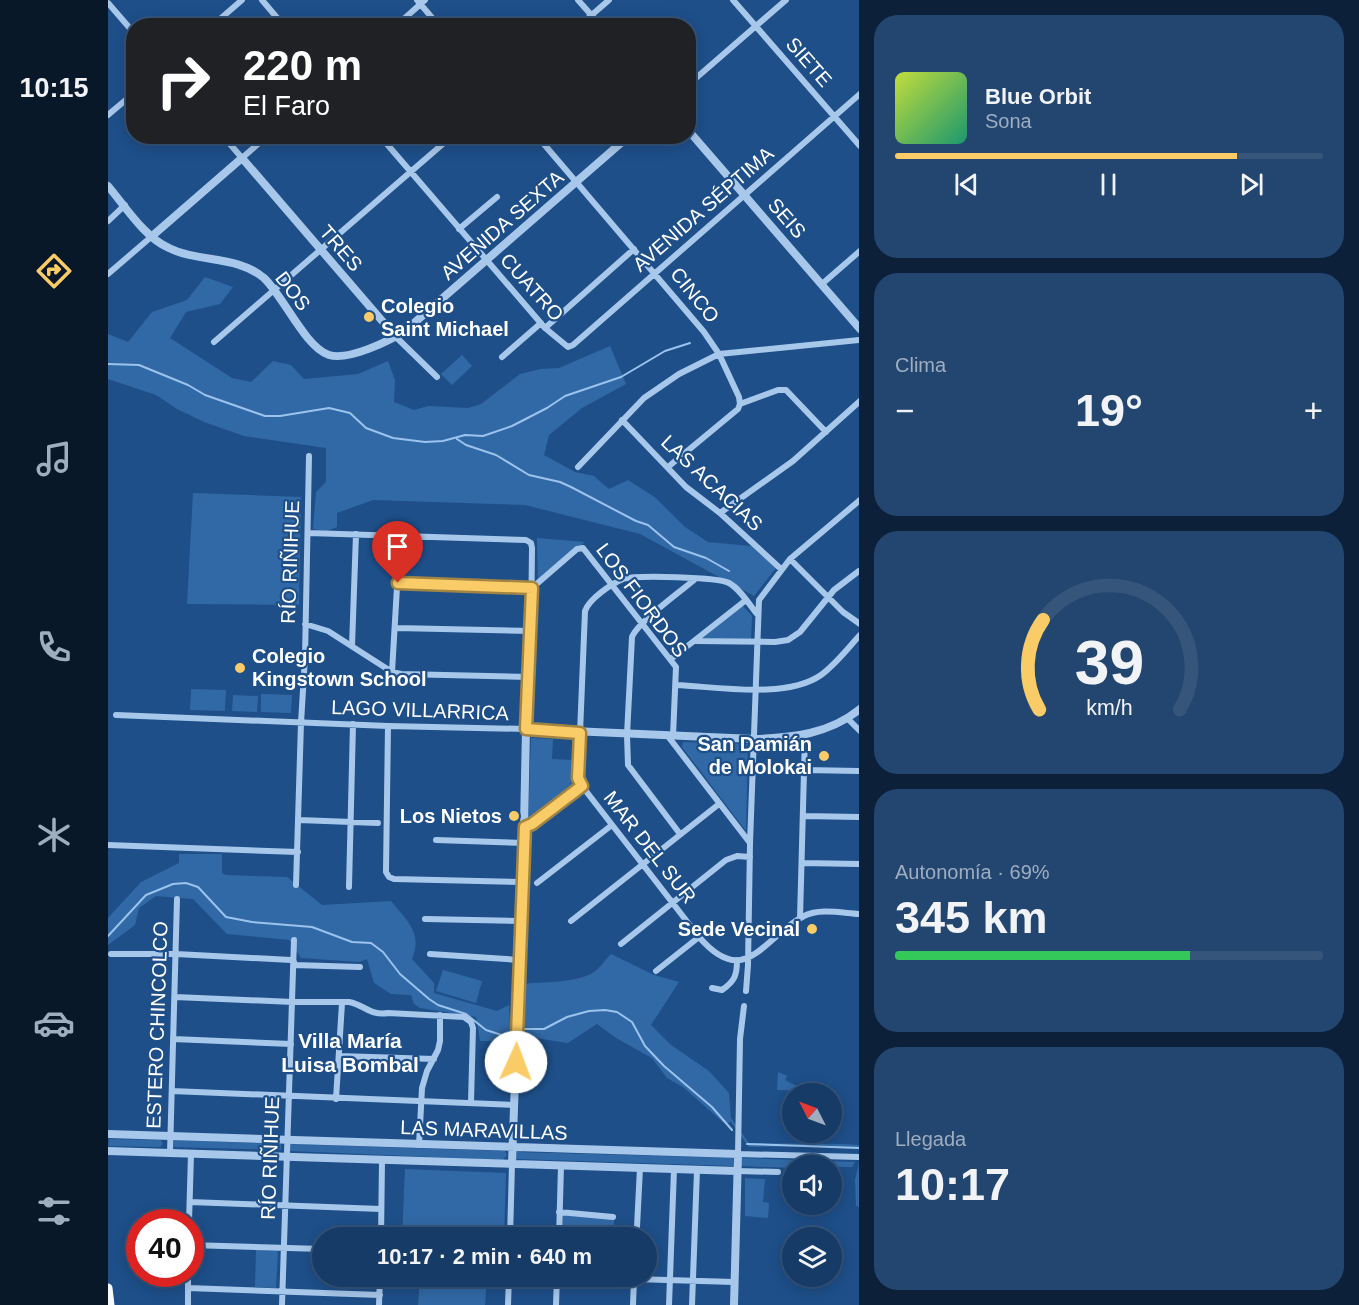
<!DOCTYPE html>
<html lang="es">
<head>
<meta charset="utf-8">
<style>
  :root { --surface:#163b67; --page:#234670; --text:#f1f3f6; --muted:#9eadc0; --line:#35557b; --accent:#facc67 }
  body { margin:0; font-family:Arial,sans-serif; background:var(--page); color:var(--text); height:100vh; display:flex; flex-direction:column; font-size:22px; white-space:nowrap }
  * { box-sizing:border-box; margin:0 }
  p { font-size:20px; color:var(--muted) }
  .icon { flex:none; width:33px; height:33px; fill:none; stroke:currentColor; stroke-width:2; stroke-linecap:round; stroke-linejoin:round }
  .map { position:relative; flex:1; overflow:hidden }
  .side { display:flex; flex-direction:column; gap:15px; padding:15px; background:#0c2039; width:500px }
  .side>* { flex:none }
  .hud { position:absolute; left:18px; top:18px; width:570px; height:126px; border-radius:24px; box-shadow:0 3px 15px #0003,0 0 0 2px var(--line); background:#202124; color:#fff; overflow:hidden }
  .needle { width:39px; rotate:312deg }
  .buttons { position:absolute; left:674px; top:1083px; display:grid; gap:12px }
  .buttons a { display:grid; place-items:center; width:60px; height:60px; border-radius:50%; background:var(--surface); box-shadow:0 3px 15px #0003,0 0 0 2px var(--line); font-size:30px }
  .speed { position:absolute; left:18px; top:1209px; display:flex; gap:12px; font-size:30px; font-weight:700; text-align:center }
  .speed>* { display:grid; place-content:center; width:78px; height:78px; border-radius:50%; background:var(--surface); box-shadow:0 3px 15px #0003,0 0 0 2px var(--line); line-height:1 }
  .speed .limit { border:9px solid #d22; background:#fff; color:#111 }
  .pin { position:absolute; display:grid; place-items:center; width:51px; height:51px; color:#fff; margin:-62px -26px; border-radius:50% 50% 50% 0; rotate:-45deg; box-shadow:0 0 6px #0007 }
  .pin .icon { rotate:45deg }
  .me { position:absolute; width:66px; margin:-33px; rotate:2deg; stroke-linejoin:round; filter:drop-shadow(0 0 4px #0008) }
  .turn { display:flex; align-items:center; gap:21px; height:126px; padding:0 18px; font-size:27px }
  .turn .icon { width:78px; height:78px; stroke-width:2.5 }
  .turn b { display:block; font-size:42px; line-height:51px }
  .big { font-size:45px; font-weight:700; line-height:1.1 }
  .side .tile { flex:1; display:flex; flex-direction:column; justify-content:center; gap:9px; min-width:0; padding:0 21px; border-radius:24px; background:var(--page) }
  .side .dial { align-items:center; gap:0 }
  .dial svg { height:156px; overflow:visible; fill:none; stroke:var(--line); stroke-width:7; stroke-linecap:round; text-anchor:middle }
  .dial text { fill:var(--text); stroke:none }
  .song { display:flex; align-items:center; gap:18px }
  .cover { width:72px; height:72px; border-radius:9px; background:linear-gradient(135deg,hsl(70 70% 55%),hsl(160 70% 35%)) }
  .played { height:6px; border-radius:3px; background:linear-gradient(90deg,var(--accent) 80%,var(--line) 80%) }
  .keys { display:flex; justify-content:space-around; direction:ltr }
  .heat { display:flex; justify-content:space-between; align-items:center; font-size:33px; direction:ltr }
  .charge { height:9px; border-radius:4px; background:linear-gradient(90deg,#34c759 69%,var(--line) 0) }
  .trip { position:absolute; left:204px; top:1227px; width:345px; height:60px; border-radius:30px; background:var(--surface); box-shadow:0 3px 15px #0003,0 0 0 2px var(--line); font-weight:700; line-height:60px; text-align:center }
  main { display:flex; flex:1; min-height:0 }
  .tab-bar { display:flex; flex-direction:column; width:108px; justify-content:space-around; align-items:center; background:#091829; color:var(--muted) }
  .tab-bar .icon { width:42px; height:42px }
  .tab-bar .on { color:var(--accent) }
  .tab-bar b { font-size:27px; color:var(--text) }
  .map>svg:first-child { display:block }
  .green { fill:#3169a6 }
  .lines { fill:none; stroke-linecap:round; stroke-linejoin:round }
  .stream { stroke:#9bc3ed; stroke-width:2 }
  .minor { stroke:#a8c8eb; stroke-width:6 }
  .tertiary { stroke:#a8c8eb; stroke-width:8 }
  .trunk { stroke:#f6fafe; stroke-width:9 }
  .route-casing { stroke:#a28543; stroke-width:15 }
  .route { stroke:#facc67; stroke-width:10 }
  .poi-dot { fill:#facc67; stroke:#1e4f89; stroke-width:2 }
  .labels { text-anchor:middle; stroke-width:4.5; stroke-linejoin:round; paint-order:stroke }
  .street-label { font-size:20px; fill:#fff; stroke:#1e4f89 }
  .poi-label { font-size:20px; font-weight:bold; fill:#fff; stroke:#1e4f89; text-anchor:end }
  .neighbourhood-label { font-size:21px; font-weight:bold; fill:#fff; stroke:#1e4f89 }
</style>
</head>
<body>
<main>
<nav class="tab-bar">
<b>10:15</b>
<svg class="icon on" aria-label="directions" viewBox="0 0 24 24"><path d="M12 3l9 9-9 9-9-9zM9 14v-3h6M13 9l2 2-2 2"/></svg>
<svg class="icon" aria-label="music" viewBox="0 0 24 24"><path d="M9 18V5l10-2v13"/><circle cx="6" cy="18" r="3"/><circle cx="16" cy="16" r="3"/></svg>
<svg class="icon" aria-label="phone" viewBox="0 0 24 24"><path d="M5 4h4l2 5-3 2q2 4 5 5l2-3 5 2v4C11 20 4 13 5 4z"/></svg>
<svg class="icon" aria-label="climate" viewBox="0 0 24 24"><path d="M12 3v18M4 7l16 10M4 17L20 7"/></svg>
<svg class="icon" aria-label="car" viewBox="0 0 24 24"><path d="M5 17H2v-5l4-1 3-4h7l3 4 3 1v5h-3M9 17h6M6 11h13"/><circle cx="7" cy="17" r="2"/><circle cx="17" cy="17" r="2"/></svg>
<svg class="icon" aria-label="filters" viewBox="0 0 24 24"><path d="M4 7h16M4 17h16"/><circle cx="9" cy="7" r="2"/><circle cx="15" cy="17" r="2"/></svg>
</nav>
<div class="map">
<svg width="752" height="1305" viewBox="0 0 752 1305">
  <rect width="100%" height="100%" fill="#1e4f89"/>
  <path class="green" d="M97 277 125 287 112 304 78 312 62 338 124 378 143 382 165 361 183 365 196 379 250 374 280 361 287 380 286 402 306 410 320 406 360 408 373 404 412 374 432 369 451 368 502 346 518 384 474 408 441 435 436 455 467 472 486 476 501 489 520 480 548 498 577 527 600 542 643 546 668 568 646 596 532 534 417 505 265 500 229 513V527L219 531 205 529 208 492 218 482V448L136 436 96 422 69 409 48 395 0 379V334L20 342 44 312 79 300Z
    M354 355 364 366 344 385 333 374Z
    M85 493 193 497 191 605 79 604Z
    M429 538 477 542 430 581Z
    M634 605 644 616 643 639 595 638Z
    M83 689 118 690 117 711 82 710Z
    M153 694 184 695 183 713 153 712Z
    M125 695 150 696 149 712 124 711Z
    M423 738 445 739 444 759 465 760 464 789 420 822Z
    M575 742 640 744 638 831 574 747Z
    M71 854H114V873L118 875 179 877 214 905 283 901C299 921 315 933 304 959L326 983V993L389 1011 401 1005 402 1025 413 1026 414 984C434 982 470 983 486 972 492 968 497 960 503 954L546 975 571 982 543 1025 563 1045 601 1071 621 1093 623 1118 641 1143 736 1144 751 1145V1149L704 1146 641 1147 623 1122 617 1124 575 1087 559 1078 544 1058 508 1038 489 1024 460 1043 414 1036 413 1031 402 1030V1059L388 1060 390 1041H372L368 1017 312 1008 306 1004 303 995 283 994 266 983 259 959 251 962 193 958 181 940 119 934 85 899 48 896 31 908 27 925 0 945V918L33 882 71 863Z
    M335 970 374 981 368 1003 328 991Z
    M670 1072 679 1076 677 1080 697 1090 699 1087 707 1091 669 1090Z
    M1 1139 53 1140 55 1144 52 1147 0 1146Z
    M66 1140 173 1144V1150L66 1147Z
    M182 1144 397 1151 399 1155 395 1160 182 1151Z
    M409 1152 625 1158V1166L408 1159Z
    M633 1158 747 1162 744 1167 684 1166V1168L633 1166Z
    M751 1163H752L751 1207 748 1206 747 1180Z
    M297 1169 398 1173 396 1237H294Z
    M637 1178 657 1179 655 1202 661 1203 660 1218 637 1216Z
    M452 1214 506 1218V1231L452 1228Z
    M148 1250 170 1251 168 1288 147 1287Z
    M312 1277H379L377 1305H310Z"/>
  <g class="lines">
    <path class="stream" d="M0 364 31 365 80 385 97 395 157 416H172L221 408 242 413 258 428 285 438 317 442 335 441 357 435 375 436 404 426 439 408 457 396 513 377 557 351 582 343
      M349 439 358 445 388 455 421 475 452 482 463 487 528 521 540 525 566 547 598 558 621 571
      M0 936 38 895 65 884 78 883 90 887 118 917 144 922 204 927 244 942 263 943 275 952 292 974 321 999 330 1005 358 1014 378 1030 400 1037
      M415 1029H436L459 1017 481 1011 497 1010 509 1012 524 1022 537 1046 556 1066 604 1107 624 1130
      M639 1144 752 1148"/>
    <path class="minor" d="M154 0 176 26
      M309 0 331 26
      M470 0 493 26
      M625 0 752 146
      M0 3 26 33
      M104 26 134 0
      M288 26 317 0
      M471 26 501 0
      M580 85 678 0
      M0 115 26 93
      M115 136 134 158 159 136
      M272 136 437 328 460 347 465 345 752 94
      M429 136 596 332 611 354 631 397 632 404
      M0 221 17 205
      M351 229 389 197
      M0 274 43 237
      M714 284 752 251
      M437 328 526 249
      M288 337 329 377
      M106 342 344 136
      M394 357 433 323
      M514 420 578 487 612 513 673 569
      M470 467 536 398 571 374 611 354 752 340
      M560 467 630 409 632 404 670 390H678L718 432
      M612 513 685 461 752 401
      M682 559 735 612 752 624
      M290 583 424 588 469 549 475 548 568 667 565 736
      M197 624 220 631 284 672 293 674 421 677
      M288 628 423 631
      M587 641 667 642 680 640 692 632 726 590 751 571
      M244 646 248 534
      M563 659 638 600
      M284 672 292 536
      M569 685C610 687 679 699 713 675 728 664 740 648 752 635
      M8 715 280 726 418 729 423 631 424 548 423 543 418 540 201 533
      M739 718 752 731
      M280 726 278 872 281 877 286 879 415 882
      M472 733 477 611C481 599 503 584 515 579 528 575 610 577 621 583 632 589 641 604 649 614
      M559 735 642 843
      M697 770 752 771
      M474 786 591 937C638 991 655 937 696 916 712 908 734 913 752 914
      M695 816 752 817
      M191 820 270 823
      M572 834 520 765 519 735 524 637C530 622 572 592 586 580
      M328 840 416 843
      M0 845 190 852
      M694 863 752 864
      M429 883 504 825
      M188 885 193 723 197 657 201 456
      M241 887 245 724
      M692 918 697 735
      M317 919 413 921
      M463 921 611 804
      M513 944 618 860 629 856 642 857
      M3 954H68L183 960 186 962
      M322 954 412 960
      M186 965 252 967
      M548 971 591 937
      M604 988 614 990C627 981 629 975 629 960
      M638 991 640 965 642 843 651 600 682 559 752 500
      M67 997 185 1002H241C257 1005 262 1016 280 1013L356 1017 363 1022 365 1028 363 1102
      M636 1006 632 1039 630 1154 752 1157
      M65 1039 183 1044
      M231 1056 326 1059
      M64 1091 406 1105
      M228 1099 234 1003
      M311 1145 314 1088 319 1071 330 1050 332 1041V1015
      M62 1153 69 899
      M629 1171 670 1172
      M82 1202 273 1209
      M451 1212 505 1217
      M81 1222 83 1154
      M529 1227 532 1168
      M451 1229 505 1232
      M402 1232 451 1234
      M273 1238 274 1160
      M402 1238 404 1164
      M451 1238 453 1166
      M82 1245 214 1249
      M483 1276 505 1278
      M80 1288 272 1295
      M80 1305V1274
      M174 1305 186 940
      M271 1305 272 1276
      M400 1305 401 1276
      M448 1305 449 1276
      M525 1305 526 1279 626 1282
      M561 1305 566 1169
      M584 1305 589 1170"/>
    <path class="tertiary" d="M580 130 752 329
      M0 186C17 206 37 238 61 248 91 263 129 255 156 278 176 297 197 347 221 355 240 361 282 341 298 330L521 136
      M43 237 134 158 288 337
      M416 827 425 824 474 786 470 778 472 733
      M0 1134 630 1154 626 1305
      M0 1151 629 1171
      M404 1164 416 827 418 729 646 739C685 738 721 734 752 709"/>
    <path class="trunk" d="M0 1288 2 1305"/>
  </g>
  <g class="lines">
    <g class="route-casing">
      <path id="route" d="M290 583 424 588 418 729 472 733 470 778 474 786 424 824 417 827 408 1062"/>
    </g>
    <use href="#route" class="route"/>
  </g>
  <g class="poi-dot">
    <circle cx="261" cy="317" r="6"/>
    <circle cx="132" cy="668" r="6"/>
    <circle cx="716" cy="756" r="6"/>
    <circle cx="406" cy="816" r="6"/>
    <circle cx="704" cy="929" r="6"/>
  </g>
  <g class="labels">
    <g class="street-label">
      <text transform="translate(701 62) rotate(49)" y="7">SIETE</text>
      <text transform="translate(595 209) rotate(-41)" y="7">AVENIDA SÉPTIMA</text>
      <text transform="translate(679 218) rotate(49)" y="7">SEIS</text>
      <text transform="translate(394 225) rotate(-41)" y="7">AVENIDA SEXTA</text>
      <text transform="translate(233 248) rotate(49)" y="7">TRES</text>
      <text transform="translate(424 287) rotate(48)" y="7">CUATRO</text>
      <text transform="translate(185 291) rotate(52)" y="7">DOS</text>
      <text transform="translate(587 295) rotate(51)" y="7">CINCO</text>
      <text transform="translate(604 483) rotate(43)" y="7">LAS ACACIAS</text>
      <text transform="translate(182 562) rotate(-88)" y="7">RÍO RIÑIHUE</text>
      <text transform="translate(534 600) rotate(53)" y="7">LOS FIORDOS</text>
      <text transform="translate(312 710) rotate(2)" y="7">LAGO VILLARRICA</text>
      <text transform="translate(542 847) rotate(52)" y="7">MAR DEL SUR</text>
      <text transform="translate(49 1025) rotate(-88)" y="7">ESTERO CHINCOLCO</text>
      <text transform="translate(376 1130) rotate(2)" y="7">LAS MARAVILLAS</text>
      <text transform="translate(162 1158) rotate(-88)" y="7">RÍO RIÑIHUE</text>
    </g>
    <g class="poi-label">
      <text x="273" y="313" text-anchor="start">Colegio<tspan x="273" dy="23">Saint Michael</tspan></text>
      <text x="144" y="663" text-anchor="start">Colegio<tspan x="144" dy="23">Kingstown School</tspan></text>
      <text x="704" y="751">San Damián<tspan x="704" dy="23">de Molokai</tspan></text>
      <text x="394" y="823">Los Nietos</text>
      <text x="692" y="936">Sede Vecinal</text>
    </g>
    <g class="neighbourhood-label">
      <text x="242" y="1048">Villa María<tspan x="242" dy="24">Luisa Bombal</tspan></text>
    </g>
  </g>
</svg>
<div class="buttons">
<a><svg class="needle" viewBox="-14 -14 28 28"><path d="M0-13l5 13h-10z" fill="#e53935"/><path d="M0 13l5-13h-10z" fill="#9eadc0"/></svg></a>
<a><svg class="icon" aria-label="sound" viewBox="0 0 24 24"><path d="M4 9h4l5-4v14l-5-4H4zM17 9q2 3 0 6"/></svg></a>
<a><svg class="icon" aria-label="layers" viewBox="0 0 24 24"><path d="M12 4l9 5-9 5-9-5zM3 14l9 5 9-5"/></svg></a>
</div>
<div class="speed"><div class="limit">40</div></div>
<div class="pin" style="left:290px;top:583px;background:#d93025"><svg class="icon" aria-label="arrive" viewBox="0 0 24 24"><path d="M6 21V4h12l-3 4 3 4H6"/></svg></div>
<svg class="me" style="left:408px;top:1062px" viewBox="-20 -20 40 40"><circle r="19" fill="#fff"/><path d="M0-13L10 11 0 6-10 11z" fill="#facc67"/></svg>
<div class="trip">10:17 · 2 min · 640 m</div>
<div class="hud">
<div class="turn"><svg class="icon" aria-label="right" viewBox="0 0 24 24"><path d="M7 20v-9h11M14 6l5 5-5 5"/></svg><div><b>220 m</b>El Faro</div></div>
</div>
</div>
<section class="side">
<div class="tile">
<div class="song"><i class="cover"></i><div><b>Blue Orbit</b><p>Sona</p></div></div>
<div class="played"></div>
<div class="keys"><svg class="icon" aria-label="previous" viewBox="0 0 24 24"><path d="M18 5L8 12l10 7zM5 5v14"/></svg><svg class="icon" aria-label="pause" viewBox="0 0 24 24"><path d="M8 5v14M16 5v14"/></svg><svg class="icon" aria-label="next" viewBox="0 0 24 24"><path d="M6 5l10 7-10 7zM19 5v14"/></svg></div>
</div>
<div class="tile"><p>Clima</p>
<div class="heat"><a>−</a><b class="big">19°</b><a>+</a></div>
</div>
<div class="tile dial"><svg viewBox="0 0 100 80">
<path d="M14 69A42 42 0 1 1 86 69"/>
<path d="M14 69A42 42 0 0 1 16 23" stroke="#facc67"/>
<text x="50" y="56" font-size="32" font-weight="700">39</text>
<text x="50" y="72" font-size="11">km/h</text>
</svg></div>
<div class="tile"><p>Autonomía · 69%</p><b class="big">345 km</b><div class="charge"></div></div>
<div class="tile"><p>Llegada</p><b class="big">10:17</b></div>
</section>
</main>
</body>
</html>
